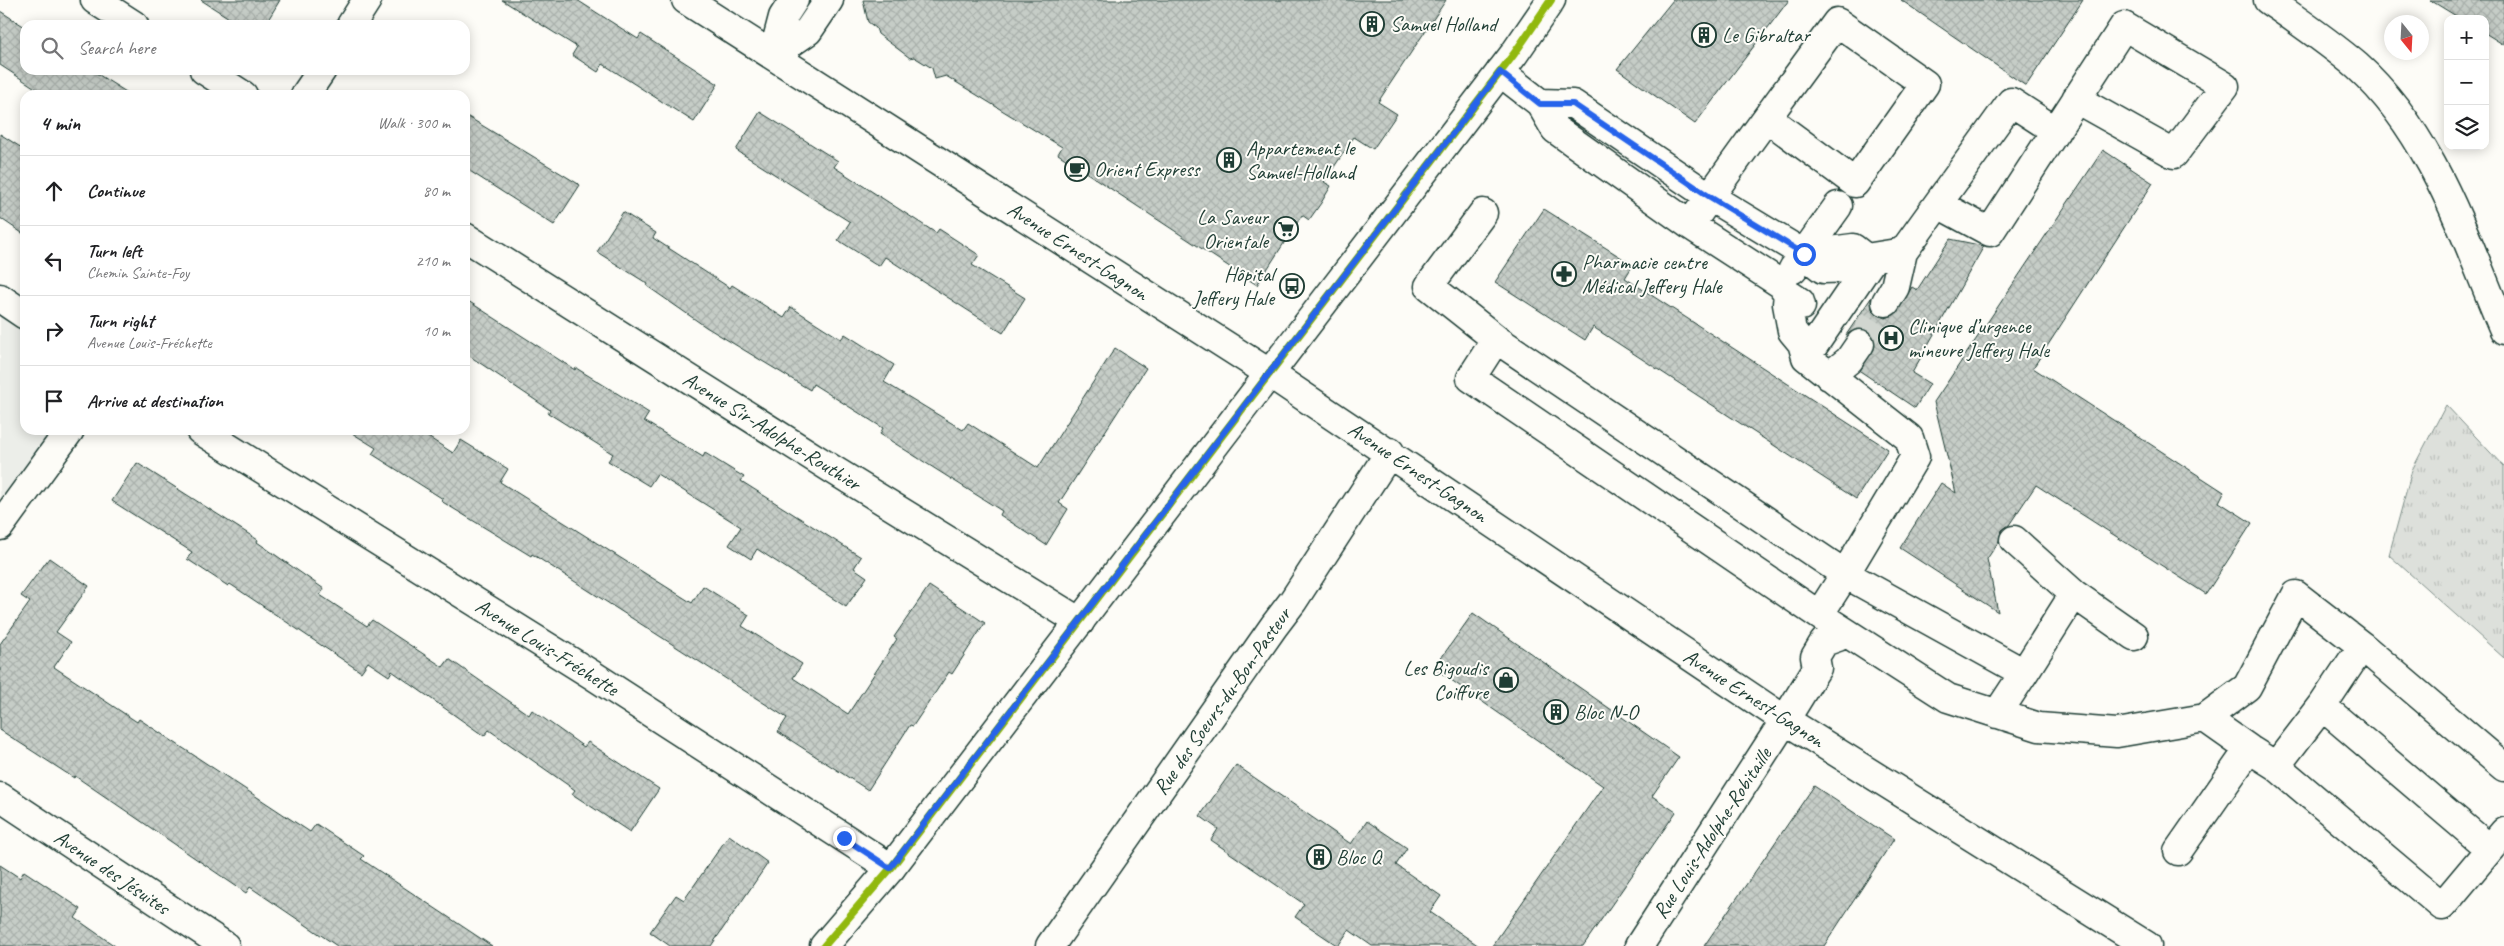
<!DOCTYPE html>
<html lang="en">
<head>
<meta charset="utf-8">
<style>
  :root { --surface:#fff; --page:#f6f6f6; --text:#202124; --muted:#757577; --line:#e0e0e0 }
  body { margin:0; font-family:Caveat,sans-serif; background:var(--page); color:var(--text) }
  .controls { position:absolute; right:15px; top:15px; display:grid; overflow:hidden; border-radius:10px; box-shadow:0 2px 12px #0003 }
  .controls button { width:45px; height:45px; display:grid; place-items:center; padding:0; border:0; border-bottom:1px solid var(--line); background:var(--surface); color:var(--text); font:25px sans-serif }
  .compass { position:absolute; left:2384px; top:15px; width:45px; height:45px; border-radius:50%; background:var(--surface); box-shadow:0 2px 12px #0003; rotate:162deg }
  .stop { position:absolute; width:15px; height:15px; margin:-11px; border:4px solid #2563eb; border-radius:50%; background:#fff }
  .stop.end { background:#2563eb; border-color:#fff; box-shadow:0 1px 5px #0008 }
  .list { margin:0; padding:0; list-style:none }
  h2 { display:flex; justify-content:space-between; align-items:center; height:65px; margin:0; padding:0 20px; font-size:21px }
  h2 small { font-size:16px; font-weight:400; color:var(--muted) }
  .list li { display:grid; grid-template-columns:32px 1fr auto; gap:15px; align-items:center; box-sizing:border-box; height:70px; padding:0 20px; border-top:1px solid var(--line) }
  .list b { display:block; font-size:19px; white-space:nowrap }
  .list p { margin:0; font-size:16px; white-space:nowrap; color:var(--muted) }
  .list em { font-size:16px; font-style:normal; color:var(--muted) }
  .icon { flex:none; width:28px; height:28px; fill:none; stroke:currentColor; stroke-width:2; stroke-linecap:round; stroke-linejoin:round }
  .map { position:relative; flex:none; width:2504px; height:946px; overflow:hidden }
  .search { position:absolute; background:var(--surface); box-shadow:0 2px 12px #0003; left:20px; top:20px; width:450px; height:55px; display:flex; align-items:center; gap:12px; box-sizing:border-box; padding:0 18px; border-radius:15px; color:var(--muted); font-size:19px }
  .panel { position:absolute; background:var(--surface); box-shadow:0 2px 12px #0003; left:20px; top:90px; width:450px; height:345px; border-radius:15px }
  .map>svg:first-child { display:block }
</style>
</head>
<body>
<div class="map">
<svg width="2504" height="946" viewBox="0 0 2504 946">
  <defs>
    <pattern id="park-tufts" width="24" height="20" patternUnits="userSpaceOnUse" patternTransform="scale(1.25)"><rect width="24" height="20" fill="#dde0db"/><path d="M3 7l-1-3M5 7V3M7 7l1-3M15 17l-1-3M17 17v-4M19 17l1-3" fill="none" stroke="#bdc1bd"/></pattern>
    <pattern id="building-cross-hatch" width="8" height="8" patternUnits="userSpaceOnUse" patternTransform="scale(1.25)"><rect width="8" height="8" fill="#c6cdc7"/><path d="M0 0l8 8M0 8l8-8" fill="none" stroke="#aab1ac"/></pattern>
  </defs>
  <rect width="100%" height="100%" fill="#fdfcf7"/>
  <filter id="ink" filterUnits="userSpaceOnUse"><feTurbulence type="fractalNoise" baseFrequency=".02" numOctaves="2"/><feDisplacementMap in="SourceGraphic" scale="10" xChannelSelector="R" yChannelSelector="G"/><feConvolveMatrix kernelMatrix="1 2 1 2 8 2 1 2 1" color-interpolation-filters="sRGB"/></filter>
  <g filter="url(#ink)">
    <path fill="#eceee9" d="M 0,298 L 25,315 L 25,430 L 70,430 L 0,527 Z"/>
    <path fill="url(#park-tufts)" stroke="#7e8e88" d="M 2446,405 L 2504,467 L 2504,658 L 2389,555 L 2412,470 Z"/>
    <path fill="url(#building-cross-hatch)" stroke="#1f3d34" d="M 201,0 L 280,0 L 265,25 L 240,25 Z
      M 502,0 L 577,0 L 638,39 L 641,34 L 718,84 L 694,122 L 603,64 L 598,72 L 572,55 L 577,47 Z
      M 863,0 L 1446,0 L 1378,102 L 1397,114 L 1373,149 L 1354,137 L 1324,182 L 1331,186 L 1321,203 L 1309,220 L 1302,215 L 1257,285 L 1058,154 L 1062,147 L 946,76 L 935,79 L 932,68 L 914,57 L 910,58 L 878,34 L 876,28 L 868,22 Z
      M 1673,0 L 1789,0 L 1695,124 L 1617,69 Z
      M 1901,0 L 2083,0 L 2026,86 Z
      M 2430,0 L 2504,0 L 2504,45 L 2485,33 L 2485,19 L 2461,19 Z
      M 0,11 L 25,27 L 25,70 L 91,70 L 131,95 L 46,95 L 0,65 Z
      M 760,112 L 838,161 L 834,167 L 936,233 L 939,229 L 979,255 L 972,265 L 1025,298 L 1003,333 L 885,257 L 879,266 L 838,240 L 850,222 L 736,150 Z
      M 465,115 L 580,185 L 554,225 L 465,168 Z
      M 0,134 L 25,150 L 25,235 L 0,218 Z
      M 2103,150 L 2153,183 L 2033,368 L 2224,492 L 2219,502 L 2252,523 L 2206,594 L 2036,485 L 2009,525 L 2002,530 L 1999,541 L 1987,559 L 1998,612 L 1900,548 L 1941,483 L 1956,493 L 1934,402 Z
      M 1544,209 L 1633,265 L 1625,278 L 1888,449 L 1856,499 L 1593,327 L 1585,340 L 1495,282 Z
      M 623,212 L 656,233 L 653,238 L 730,288 L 732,285 L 784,318 L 791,307 L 841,339 L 845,334 L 894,365 L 884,382 L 963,430 L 968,423 L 1038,468 L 1115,348 L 1146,368 L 1059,503 L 1068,509 L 1046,545 L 1000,515 L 1002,511 L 880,434 L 883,428 L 813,384 L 810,390 L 706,327 L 647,286 L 648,284 L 597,252 Z
      M 1950,239 L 1984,246 L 1912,373 L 1930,384 L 1915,408 L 1860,371 L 1875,346 L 1874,338 L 1869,331 L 1861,328 L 1854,330 L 1846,335 L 1871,298 L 1872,309 L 1878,315 L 1885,318 L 1894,315 L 1912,287 L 1917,290 Z
      M 465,299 L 575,370 L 576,368 L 649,413 L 644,421 L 703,457 L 705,453 L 744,477 L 741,481 L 861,557 L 854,568 L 867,577 L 846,607 L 757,549 L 751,559 L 729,545 L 741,527 L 657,474 L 649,486 L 608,461 L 613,454 L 548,413 L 550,410 L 465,353 Z
      M 347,430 L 417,430 L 453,453 L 461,440 L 508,469 L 500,482 L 692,603 L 703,586 L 749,615 L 742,626 L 802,664 L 793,678 L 848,714 L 897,639 L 894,637 L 929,586 L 985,623 L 952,674 L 949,672 L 913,726 L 910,725 L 868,790 L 778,732 L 787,718 L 532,554 L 531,556 L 441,501 L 443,499 L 372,454 L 376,448 Z
      M 137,463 L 258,540 L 257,542 L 324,589 L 320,595 L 367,626 L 372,620 L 443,667 L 449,659 L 529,715 L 532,710 L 584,747 L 588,742 L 659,789 L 630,832 L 572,794 L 575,790 L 489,730 L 484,736 L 392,671 L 389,676 L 368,662 L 361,672 L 230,584 L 228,586 L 187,559 L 192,552 L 112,501 Z
      M 49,558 L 89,586 L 56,632 L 71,642 L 54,667 L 137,722 L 139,719 L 310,832 L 316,824 L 364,856 L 361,859 L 492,946 L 337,946 L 250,887 L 246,893 L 75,776 L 74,778 L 0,730 L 0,644 L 30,602 L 21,596 Z
      M 1473,613 L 1679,757 L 1652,796 L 1676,812 L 1583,946 L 1492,946 L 1603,786 L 1434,668 Z
      M 1236,765 L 1351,844 L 1367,821 L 1407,848 L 1396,865 L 1441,896 L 1430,912 L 1479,946 L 1372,946 L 1349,930 L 1338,946 L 1295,917 L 1304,904 L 1211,840 L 1218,829 L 1200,816 Z
      M 1814,786 L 1894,839 L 1824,946 L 1704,946 Z
      M 729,835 L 768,863 L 711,946 L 670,946 L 650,932 L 676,895 L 684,900 Z
      M 0,865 L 20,878 L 24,871 L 81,909 L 75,918 L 115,946 L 0,946 Z"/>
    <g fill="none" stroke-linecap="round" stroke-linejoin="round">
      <path stroke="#d1d6d0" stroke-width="28" stroke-dasharray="28 14" stroke-linecap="butt" d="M 1860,344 L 1886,302"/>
      <defs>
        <path id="minor" d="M 95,0 L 134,25
          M 686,0 L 1269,373 L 1785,720 L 2147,946
          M 351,25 L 367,0
          M 773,55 L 808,31 L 829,0
          M 773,55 L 783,17 L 794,0
          M 204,70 L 243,95
          M 1500,72 L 1540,103 L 1555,129 L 1690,225 L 1781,284 L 1788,294 L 1800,302 L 1801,306
          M 305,95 L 322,70
          M 1540,103 L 1573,104 L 1710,197 L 1804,254 L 1823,269 L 1855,268 L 1866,258 L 1903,252 L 2011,102 L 2056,131
          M 1938,204 L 1990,232 L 2124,26 L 2225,86 L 2174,154 L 2076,99
          M 1483,213 L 1429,286 L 1496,339
          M 1690,225 C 1738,156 1788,89 1837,22 L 1925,84 L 1855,183 L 1767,118
          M 465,237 L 832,469 L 1080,622
          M 1813,260 L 1830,251 L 1853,248 L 1866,258
          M 1793,269 L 1838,206
          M 1788,294 L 1787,304 L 1792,331 L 1802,343 L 1806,357 L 1909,438 L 1915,457 L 1845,574 L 1496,339 L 1471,378 L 1819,615 L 1948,698 L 2039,727 L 2117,733 L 2205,718 L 2247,687 L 2296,595 L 2362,646 L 2504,767
          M 0,298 L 25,315
          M 1886,302 L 1895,287 L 1903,252
          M 1806,357 L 1874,257
          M 1829,376 L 1849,360 L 1860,344
          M 200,430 L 594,676 L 891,868
          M 0,526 L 70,430
          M 2014,540 L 2074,594 L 2024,673
          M 2074,594 L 2134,636
          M 1819,615 L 1845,574 L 2024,673 L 1997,714
          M 2322,706 L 2490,849
          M 2205,718 L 2249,749
          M 2276,766 L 2322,706 L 2362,646
          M 0,797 L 225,946
          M 2178,851 L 2249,749 L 2276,766 L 2442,906 L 2504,832
          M 1050,946 L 1274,626 L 1293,601 L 1390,452
          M 1639,946 L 1785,720 L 1817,668 L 1815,657 L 1824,642 L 1838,637"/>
        <path id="major" d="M 2268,0 C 2298,21 2329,42 2357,66 C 2433,134 2465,239 2504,330
          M 824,946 L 891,868 L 1514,54 L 1551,0"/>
      </defs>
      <use href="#minor" stroke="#1f3d34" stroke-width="31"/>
      <use href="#major" stroke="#1f3d34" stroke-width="31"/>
      <use href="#minor" stroke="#fdfcf7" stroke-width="28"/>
      <use href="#major" stroke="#fdfcf7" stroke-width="28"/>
      <defs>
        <path id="bus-1" d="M 824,946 L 891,868 L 1514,54 L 1551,0"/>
      </defs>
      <use href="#bus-1" stroke="#fdfcf7" stroke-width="11"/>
      <use href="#bus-1" stroke="#91b80f" stroke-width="8"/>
    </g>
  </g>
  <g fill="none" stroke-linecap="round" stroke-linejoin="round" filter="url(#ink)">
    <path stroke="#2563eb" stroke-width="6" d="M 844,838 L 890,868 L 1500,72 L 1540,104 L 1573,104 L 1710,197 L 1804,254"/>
  </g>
  <defs>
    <symbol id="building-ring" viewBox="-11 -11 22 22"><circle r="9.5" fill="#fdfcf7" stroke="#1f3d34" stroke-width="1.5"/><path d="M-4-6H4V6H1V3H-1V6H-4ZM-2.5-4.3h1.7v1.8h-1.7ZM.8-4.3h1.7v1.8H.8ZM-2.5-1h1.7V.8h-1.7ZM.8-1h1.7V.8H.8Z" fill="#1f3d34"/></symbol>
    <symbol id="cafe-ring" viewBox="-11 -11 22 22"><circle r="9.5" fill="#fdfcf7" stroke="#1f3d34" stroke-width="1.5"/><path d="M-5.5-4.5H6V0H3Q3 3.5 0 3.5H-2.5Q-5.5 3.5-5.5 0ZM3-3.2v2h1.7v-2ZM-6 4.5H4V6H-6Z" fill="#1f3d34"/></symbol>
    <symbol id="supermarket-ring" viewBox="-11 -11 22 22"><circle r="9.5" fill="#fdfcf7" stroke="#1f3d34" stroke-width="1.5"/><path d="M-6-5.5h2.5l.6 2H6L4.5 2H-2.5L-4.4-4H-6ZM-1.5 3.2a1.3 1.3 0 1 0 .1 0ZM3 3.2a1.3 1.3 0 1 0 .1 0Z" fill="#1f3d34"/></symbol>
    <symbol id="pharmacy-ring" viewBox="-11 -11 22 22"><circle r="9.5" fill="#fdfcf7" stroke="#1f3d34" stroke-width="1.5"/><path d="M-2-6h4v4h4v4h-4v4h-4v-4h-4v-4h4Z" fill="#1f3d34"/></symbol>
    <symbol id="bus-ring" viewBox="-11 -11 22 22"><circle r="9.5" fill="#fdfcf7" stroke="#1f3d34" stroke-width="1.5"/><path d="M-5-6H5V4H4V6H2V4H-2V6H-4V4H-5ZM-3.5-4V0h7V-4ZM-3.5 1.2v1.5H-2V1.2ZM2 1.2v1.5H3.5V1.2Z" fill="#1f3d34"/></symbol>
    <symbol id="hospital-ring" viewBox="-11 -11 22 22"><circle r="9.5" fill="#fdfcf7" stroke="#1f3d34" stroke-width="1.5"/><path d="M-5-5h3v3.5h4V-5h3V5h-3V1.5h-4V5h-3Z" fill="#1f3d34"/></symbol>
    <symbol id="shop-ring" viewBox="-11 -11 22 22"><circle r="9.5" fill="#fdfcf7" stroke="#1f3d34" stroke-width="1.5"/><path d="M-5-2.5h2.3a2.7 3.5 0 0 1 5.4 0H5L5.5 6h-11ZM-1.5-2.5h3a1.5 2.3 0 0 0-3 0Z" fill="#1f3d34"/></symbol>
  </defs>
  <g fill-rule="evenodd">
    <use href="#building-ring" x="1358" y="10" width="28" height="28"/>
    <use href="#building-ring" x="1690" y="21" width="28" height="28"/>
    <use href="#building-ring" x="1215" y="146" width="28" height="28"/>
    <use href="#cafe-ring" x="1063" y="155" width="28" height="28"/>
    <use href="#supermarket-ring" x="1272" y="215" width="28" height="28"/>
    <use href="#pharmacy-ring" x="1550" y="260" width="28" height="28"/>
    <use href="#bus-ring" x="1278" y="272" width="28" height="28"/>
    <use href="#hospital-ring" x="1877" y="324" width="28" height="28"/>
    <use href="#shop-ring" x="1492" y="666" width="28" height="28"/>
    <use href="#building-ring" x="1542" y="698" width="28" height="28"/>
    <use href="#building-ring" x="1305" y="843" width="28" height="28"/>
  </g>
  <g text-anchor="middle" stroke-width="4" stroke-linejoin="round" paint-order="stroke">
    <g font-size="21" fill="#1f3d34" stroke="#fdfcf7" text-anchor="start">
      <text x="1390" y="31">Samuel Holland</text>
      <text x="1722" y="42">Le Gibraltar</text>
      <text x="1246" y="155">Appartement le<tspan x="1246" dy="24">Samuel-Holland</tspan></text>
      <text x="1094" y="176">Orient Express</text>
      <text x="1268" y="224" text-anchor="end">La Saveur<tspan x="1268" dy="24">Orientale</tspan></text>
      <text x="1582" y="269">Pharmacie centre<tspan x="1582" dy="24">Médical Jeffery Hale</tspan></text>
      <text x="1274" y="281" text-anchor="end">Hôpital<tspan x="1274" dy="24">Jeffery Hale</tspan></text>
      <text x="1908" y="333">Clinique d’urgence<tspan x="1908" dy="24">mineure Jeffery Hale</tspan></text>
      <text x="1488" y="675" text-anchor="end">Les Bigoudis<tspan x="1488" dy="24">Coiffure</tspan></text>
      <text x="1574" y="719">Bloc N-O</text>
      <text x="1336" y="864">Bloc Q</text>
    </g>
    <g font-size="21" fill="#1f3d34" stroke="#fdfcf7">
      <text transform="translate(1078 251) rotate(33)" y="7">Avenue Ernest-Gagnon</text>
      <text transform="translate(772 431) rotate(32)" y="7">Avenue Sir-Adolphe-Routhier</text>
      <text transform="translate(1418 472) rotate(34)" y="7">Avenue Ernest-Gagnon</text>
      <text transform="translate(547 647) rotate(32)" y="7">Avenue Louis-Fréchette</text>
      <text transform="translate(1754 698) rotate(33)" y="7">Avenue Ernest-Gagnon</text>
      <text transform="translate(1222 701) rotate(-55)" y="7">Rue des Soeurs-du-Bon-Pasteur</text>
      <text transform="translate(1712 833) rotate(-57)" y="7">Rue Louis-Adolphe-Robitaille</text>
      <text transform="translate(112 872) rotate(34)" y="7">Avenue des Jésuites</text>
    </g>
  </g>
</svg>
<div class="controls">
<button>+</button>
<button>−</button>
<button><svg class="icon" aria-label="layers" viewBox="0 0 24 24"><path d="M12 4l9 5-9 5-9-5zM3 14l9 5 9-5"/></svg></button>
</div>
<svg class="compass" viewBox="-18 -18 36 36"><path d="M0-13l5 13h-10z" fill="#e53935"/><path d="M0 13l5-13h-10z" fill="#757577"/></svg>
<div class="stop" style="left:1804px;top:254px"></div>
<div class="stop end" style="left:844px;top:838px"></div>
<div class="search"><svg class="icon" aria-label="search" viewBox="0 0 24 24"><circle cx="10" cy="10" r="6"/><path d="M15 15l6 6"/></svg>Search here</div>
<section class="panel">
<h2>4 min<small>Walk · 300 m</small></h2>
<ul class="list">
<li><svg class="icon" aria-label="ahead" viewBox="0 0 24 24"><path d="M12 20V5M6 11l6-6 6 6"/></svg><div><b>Continue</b></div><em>80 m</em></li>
<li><svg class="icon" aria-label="left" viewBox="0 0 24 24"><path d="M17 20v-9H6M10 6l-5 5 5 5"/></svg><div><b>Turn left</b><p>Chemin Sainte-Foy</p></div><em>210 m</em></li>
<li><svg class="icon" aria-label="right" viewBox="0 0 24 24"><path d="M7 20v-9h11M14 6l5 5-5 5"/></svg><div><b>Turn right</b><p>Avenue Louis-Fréchette</p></div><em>10 m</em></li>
<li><svg class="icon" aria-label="arrive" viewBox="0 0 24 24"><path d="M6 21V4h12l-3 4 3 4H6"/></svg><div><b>Arrive at destination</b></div></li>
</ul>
</section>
</div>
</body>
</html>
